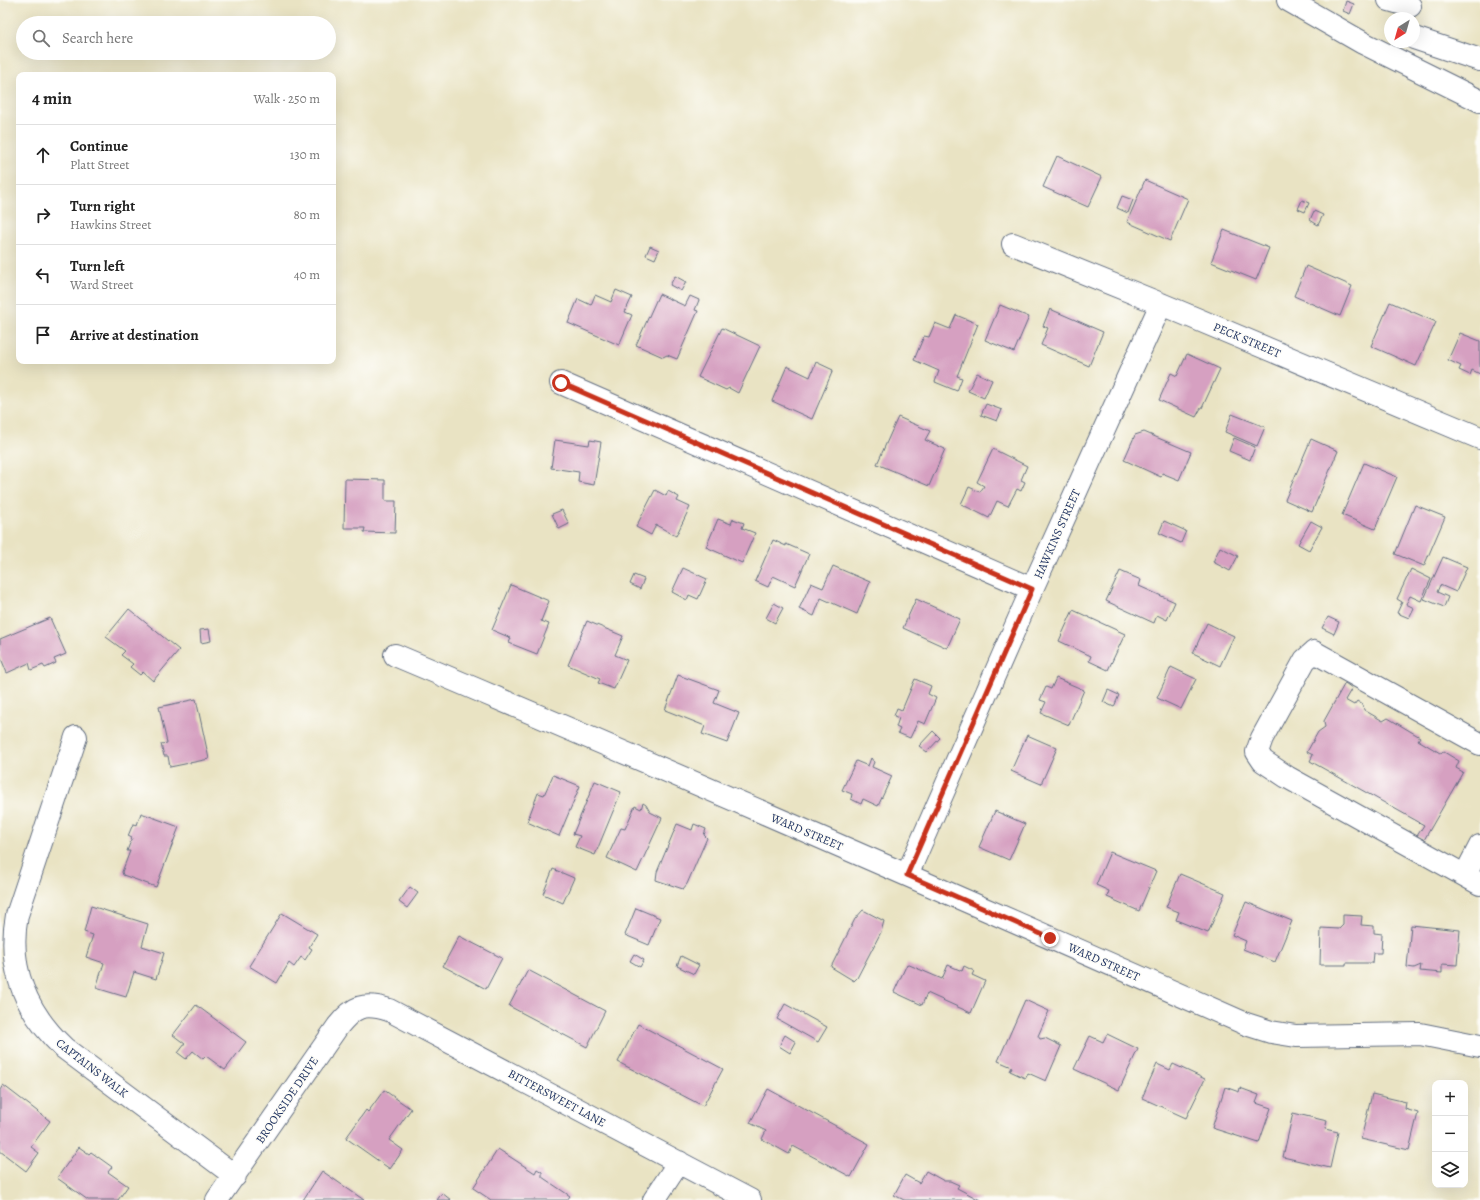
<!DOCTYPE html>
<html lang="en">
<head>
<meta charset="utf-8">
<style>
  :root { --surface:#fff; --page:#f6f6f6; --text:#222; --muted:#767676; --line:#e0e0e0 }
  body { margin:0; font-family:Alegreya,serif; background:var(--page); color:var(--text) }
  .controls { position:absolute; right:12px; bottom:12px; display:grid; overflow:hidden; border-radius:8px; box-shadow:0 4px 16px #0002 }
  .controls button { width:36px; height:36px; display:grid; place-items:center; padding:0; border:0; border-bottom:1px solid var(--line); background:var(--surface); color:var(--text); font:20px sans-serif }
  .compass { position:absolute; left:1384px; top:12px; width:36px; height:36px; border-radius:50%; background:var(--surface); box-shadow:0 4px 16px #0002; rotate:217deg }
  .stop { position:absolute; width:12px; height:12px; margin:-9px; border:3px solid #c8321e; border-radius:50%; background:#fff }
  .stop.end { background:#c8321e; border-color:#fff; box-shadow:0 1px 4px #0008 }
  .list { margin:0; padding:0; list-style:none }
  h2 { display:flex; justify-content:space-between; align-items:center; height:52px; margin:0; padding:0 16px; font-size:17px }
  h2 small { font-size:13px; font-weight:400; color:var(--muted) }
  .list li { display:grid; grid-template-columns:26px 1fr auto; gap:12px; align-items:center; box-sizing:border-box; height:60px; padding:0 16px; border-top:1px solid var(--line) }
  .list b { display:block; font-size:15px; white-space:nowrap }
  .list p { margin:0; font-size:13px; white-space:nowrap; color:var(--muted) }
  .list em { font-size:13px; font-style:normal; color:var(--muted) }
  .icon { flex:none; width:22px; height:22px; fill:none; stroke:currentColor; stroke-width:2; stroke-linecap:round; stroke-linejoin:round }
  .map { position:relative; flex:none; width:1480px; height:1200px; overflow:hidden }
  .search { position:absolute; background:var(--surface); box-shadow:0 4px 16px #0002; left:16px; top:16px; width:320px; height:44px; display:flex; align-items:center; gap:10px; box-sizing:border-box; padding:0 14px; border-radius:22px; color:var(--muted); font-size:15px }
  .panel { position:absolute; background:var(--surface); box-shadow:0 4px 16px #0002; left:16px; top:72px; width:320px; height:292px; border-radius:8px }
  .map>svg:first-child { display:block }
</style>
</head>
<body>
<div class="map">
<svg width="1480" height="1200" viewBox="0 0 1480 1200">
  <rect width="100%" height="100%" fill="#fdfcf7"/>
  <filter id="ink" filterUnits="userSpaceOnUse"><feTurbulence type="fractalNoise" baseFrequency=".025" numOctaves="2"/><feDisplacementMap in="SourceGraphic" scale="8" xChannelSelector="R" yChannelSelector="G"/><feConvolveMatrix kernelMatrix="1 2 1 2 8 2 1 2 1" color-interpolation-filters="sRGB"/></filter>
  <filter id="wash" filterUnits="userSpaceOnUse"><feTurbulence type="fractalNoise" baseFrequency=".012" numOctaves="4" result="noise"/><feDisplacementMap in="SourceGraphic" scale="16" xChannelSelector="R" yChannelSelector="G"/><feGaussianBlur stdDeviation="0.9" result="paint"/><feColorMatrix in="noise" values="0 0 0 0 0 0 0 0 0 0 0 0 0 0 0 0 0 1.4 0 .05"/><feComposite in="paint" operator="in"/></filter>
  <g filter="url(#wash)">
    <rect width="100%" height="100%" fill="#e9e3c3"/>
    <g id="blocks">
      <path fill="#d6a0c1" d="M 1346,1 L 1354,4 L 1350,14 L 1343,11 Z
        M 1057,156 L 1102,177 L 1088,207 L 1043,187 Z
        M 1145,180 L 1188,199 L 1170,241 L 1127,222 Z
        M 1122,196 L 1133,200 L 1128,213 L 1117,208 Z
        M 1302,200 L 1309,203 L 1305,212 L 1298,209 Z
        M 1314,211 L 1323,215 L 1318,225 L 1310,220 Z
        M 1224,230 L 1269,248 L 1256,280 L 1211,262 Z
        M 650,246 L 659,250 L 655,259 L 646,255 Z
        M 1306,266 L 1352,286 L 1340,316 L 1294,296 Z
        M 675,276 L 686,282 L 681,291 L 670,285 Z
        M 616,290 L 632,297 L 625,312 L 632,315 L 619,345 L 568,323 L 578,299 L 591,305 L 595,295 L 611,302 Z
        M 659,294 L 685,306 L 690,296 L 699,300 L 695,310 L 698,311 L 677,359 L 667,355 L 663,357 L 636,345 Z
        M 1390,302 L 1436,322 L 1416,366 L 1371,346 Z
        M 1000,305 L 1029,317 L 1014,352 L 985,340 Z
        M 1050,309 L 1103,332 L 1089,366 L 1041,345 L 1048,328 L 1043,326 Z
        M 956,315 L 978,324 L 957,376 L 962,378 L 957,391 L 935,382 L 939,371 L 914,360 L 924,336 L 929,337 L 935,323 L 950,329 Z
        M 722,328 L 760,346 L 738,393 L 729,388 L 726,390 L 698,377 Z
        M 1460,333 L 1480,341 L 1480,374 L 1472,370 L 1470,375 L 1459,370 L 1461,366 L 1448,360 Z
        M 1187,354 L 1220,369 L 1202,408 L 1201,408 L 1196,417 L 1159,400 L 1171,373 L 1177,376 Z
        M 816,362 L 833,370 L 812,419 L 772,401 L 787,366 L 810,377 Z
        M 977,373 L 992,380 L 984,398 L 968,391 Z
        M 986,404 L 1002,410 L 997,421 L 981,415 Z
        M 1232,414 L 1265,427 L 1257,446 L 1225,432 Z
        M 898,417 L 930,431 L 925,440 L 945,449 L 929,486 L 877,464 Z
        M 1144,432 L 1191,452 L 1179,480 L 1162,473 L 1161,477 L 1124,460 L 1135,435 Z
        M 1234,438 L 1255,447 L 1250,460 L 1229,451 Z
        M 1311,439 L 1338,451 L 1312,512 L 1285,500 Z
        M 555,440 L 589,445 L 590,440 L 601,442 L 594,485 L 578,482 L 579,472 L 551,468 Z
        M 993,449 L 1027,466 L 1021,480 L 1025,482 L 1021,491 L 1017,489 L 1008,506 L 997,501 L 989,518 L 961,504 L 969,487 L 980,492 L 984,486 L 977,482 Z
        M 1364,463 L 1397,477 L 1375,529 L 1342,515 Z
        M 345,479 L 385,480 L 385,501 L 396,501 L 395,533 L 364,532 L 365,528 L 344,528 Z
        M 655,490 L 666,496 L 668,491 L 679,497 L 677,501 L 690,507 L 676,536 L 656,525 L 651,535 L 636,527 Z
        M 1415,505 L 1445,517 L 1424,566 L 1395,554 Z
        M 562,510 L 569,524 L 559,529 L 552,514 Z
        M 718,519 L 731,524 L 733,519 L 744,523 L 742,528 L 755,533 L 742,563 L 706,547 Z
        M 1164,521 L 1186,531 L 1181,543 L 1159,533 Z
        M 1311,521 L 1322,527 L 1309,550 L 1298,544 Z
        M 773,540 L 786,546 L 786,544 L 809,554 L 795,586 L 773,576 L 768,587 L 755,581 Z
        M 1220,547 L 1238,556 L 1230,571 L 1213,562 Z
        M 1443,557 L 1467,567 L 1456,592 L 1440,585 L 1437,592 L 1448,597 L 1444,607 L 1424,599 Z
        M 833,566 L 870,582 L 857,614 L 821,598 L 814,616 L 799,609 L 811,583 L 823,588 Z
        M 683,568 L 707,579 L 698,599 L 689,595 L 687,600 L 672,592 Z
        M 1411,569 L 1431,579 L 1421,601 L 1410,596 L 1406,604 L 1414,608 L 1409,618 L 1397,613 L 1402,602 L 1397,599 Z
        M 1120,571 L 1141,580 L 1139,586 L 1175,602 L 1167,620 L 1157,615 L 1154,623 L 1106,601 Z
        M 634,575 L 644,579 L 640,589 L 630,584 Z
        M 511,585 L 549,601 L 541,621 L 549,624 L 537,654 L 509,643 L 511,638 L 492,630 Z
        M 916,599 L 960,619 L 947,648 L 903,628 Z
        M 774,603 L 783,608 L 775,623 L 766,618 Z
        M 129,609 L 179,650 L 153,681 L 143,672 L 140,675 L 130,667 L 133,664 L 121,655 L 125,651 L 106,637 Z
        M 1073,610 L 1125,634 L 1108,670 L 1089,661 L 1091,656 L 1059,641 Z
        M 1328,617 L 1339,622 L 1334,634 L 1322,628 Z
        M 50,618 L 66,654 L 54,659 L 56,663 L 45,668 L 43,665 L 31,670 L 29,663 L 7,673 L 0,656 L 0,639 Z
        M 587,621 L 623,636 L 615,655 L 627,660 L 614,689 L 598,683 L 600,679 L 568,665 Z
        M 1207,623 L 1234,636 L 1220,666 L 1193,653 Z
        M 209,629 L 211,641 L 201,643 L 200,630 Z
        M 1171,667 L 1196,679 L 1181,709 L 1157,698 Z
        M 678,675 L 719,690 L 714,703 L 739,713 L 727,743 L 702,734 L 705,726 L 665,710 Z
        M 1056,678 L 1084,690 L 1069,725 L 1041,713 L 1046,702 L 1040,700 L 1046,687 L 1051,689 Z
        M 915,679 L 931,686 L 928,694 L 936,698 L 925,724 L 918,721 L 910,738 L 898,733 L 900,729 L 896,727 L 899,718 L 894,716 L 897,708 L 902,710 Z
        M 1345,683 L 1352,688 L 1345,700 L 1354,705 L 1357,701 L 1363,705 L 1364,710 L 1383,721 L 1388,718 L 1420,737 L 1418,740 L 1440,753 L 1444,752 L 1459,761 L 1456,768 L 1463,772 L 1424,840 L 1417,836 L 1424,825 L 1310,761 L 1313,755 L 1307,752 L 1318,732 L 1325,727 L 1324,721 Z
        M 1108,690 L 1119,695 L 1114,707 L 1103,702 Z
        M 196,699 L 209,759 L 170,767 L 168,756 L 164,756 L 161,744 L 167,743 L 159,707 Z
        M 933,731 L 940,738 L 927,752 L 919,746 Z
        M 1027,735 L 1057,748 L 1041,784 L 1011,771 Z
        M 871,758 L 874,762 L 872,767 L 892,776 L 878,806 L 863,799 L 861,804 L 851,799 L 852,794 L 842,790 L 856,761 L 868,766 Z
        M 553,775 L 580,786 L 559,836 L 527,822 L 538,793 L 544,795 Z
        M 595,781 L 621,792 L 595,855 L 575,847 L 580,836 L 573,834 Z
        M 643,803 L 646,805 L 650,812 L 662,818 L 637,872 L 607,858 L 621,828 L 625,829 L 635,806 L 641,809 Z
        M 995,811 L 1025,824 L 1009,860 L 979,847 Z
        M 141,813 L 179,827 L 156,887 L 123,875 L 122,872 L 130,851 L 127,851 L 132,838 L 128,836 L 133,824 L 137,825 Z
        M 677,824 L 692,830 L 694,824 L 706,829 L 704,835 L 707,838 L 687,884 L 683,889 L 656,880 L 657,872 Z
        M 1110,852 L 1156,871 L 1139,911 L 1107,897 L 1109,891 L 1096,885 Z
        M 553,869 L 574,878 L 563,903 L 543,894 Z
        M 1180,874 L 1225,893 L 1208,933 L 1176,920 L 1179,912 L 1166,907 Z
        M 410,887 L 418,893 L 407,908 L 399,902 Z
        M 1246,902 L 1292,921 L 1275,962 L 1243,949 L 1246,941 L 1232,935 Z
        M 91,906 L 148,924 L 142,946 L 164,953 L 156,979 L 134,972 L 126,997 L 96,988 L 104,963 L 86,957 L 93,935 L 84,932 Z
        M 636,908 L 660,918 L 649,945 L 625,935 Z
        M 863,910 L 884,921 L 881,932 L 857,978 L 854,981 L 831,967 L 855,919 Z
        M 282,913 L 317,934 L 309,947 L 312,949 L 305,960 L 301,957 L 294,967 L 289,963 L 277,983 L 249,966 Z
        M 1343,915 L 1362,916 L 1361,925 L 1374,926 L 1374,933 L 1382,934 L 1381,953 L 1373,953 L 1372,963 L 1346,963 L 1346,965 L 1320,965 L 1321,928 L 1339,929 L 1343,925 Z
        M 1411,925 L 1460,930 L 1457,965 L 1442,964 L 1442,973 L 1420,971 L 1421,965 L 1414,968 L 1407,967 Z
        M 459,936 L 502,958 L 486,989 L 443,966 Z
        M 634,954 L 644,960 L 640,967 L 630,961 Z
        M 681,956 L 699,965 L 694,974 L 677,966 Z
        M 907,964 L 942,979 L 948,965 L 962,971 L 964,966 L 974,971 L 972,975 L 985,981 L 971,1013 L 927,993 L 922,1005 L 894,992 Z
        M 528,970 L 605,1011 L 587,1047 L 509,1006 Z
        M 1025,1000 L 1049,1011 L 1038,1036 L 1040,1039 L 1045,1038 L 1061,1046 L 1046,1081 L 1028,1073 L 1025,1078 L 1010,1071 L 1012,1067 L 998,1061 Z
        M 785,1004 L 827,1027 L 818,1042 L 777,1019 Z
        M 196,1005 L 246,1042 L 225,1070 L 206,1056 L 203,1059 L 193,1051 L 186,1059 L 178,1053 L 185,1044 L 173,1035 Z
        M 638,1024 L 723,1069 L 703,1106 L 618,1062 Z
        M 1107,1034 L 1138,1049 L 1119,1090 L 1074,1069 L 1090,1036 L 1103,1042 Z
        M 785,1035 L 796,1042 L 790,1053 L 779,1046 Z
        M 1157,1064 L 1170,1070 L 1173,1064 L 1205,1079 L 1186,1118 L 1142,1098 Z
        M 3,1085 L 50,1121 L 31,1147 L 39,1153 L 26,1171 L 0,1151 L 0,1090 Z
        M 1225,1087 L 1239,1092 L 1240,1088 L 1259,1095 L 1256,1103 L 1271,1108 L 1259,1143 L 1212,1128 Z
        M 768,1089 L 869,1144 L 851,1177 L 793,1146 L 789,1154 L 762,1139 L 766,1131 L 750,1123 Z
        M 384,1090 L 411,1109 L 389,1140 L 403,1150 L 390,1169 L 346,1138 L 366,1110 L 368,1112 Z
        M 1372,1094 L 1406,1102 L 1405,1109 L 1418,1113 L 1409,1150 L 1361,1139 Z
        M 1293,1113 L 1327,1121 L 1325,1129 L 1338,1132 L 1330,1168 L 1283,1157 Z
        M 79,1147 L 89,1154 L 91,1152 L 112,1167 L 108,1172 L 128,1186 L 118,1200 L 88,1200 L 57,1178 Z
        M 498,1149 L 535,1173 L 537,1169 L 542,1172 L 542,1177 L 570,1196 L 567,1200 L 491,1200 L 473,1188 Z
        M 322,1171 L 364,1200 L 303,1200 Z
        M 926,1171 L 944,1181 L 950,1181 L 959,1185 L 957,1188 L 980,1200 L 904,1200 L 894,1195 L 905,1175 L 919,1183 Z
        M 442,1193 L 451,1200 L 437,1200 Z"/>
    </g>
  </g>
  <g filter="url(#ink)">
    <use href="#blocks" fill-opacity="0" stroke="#636e81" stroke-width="1"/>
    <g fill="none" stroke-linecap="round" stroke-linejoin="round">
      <defs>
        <path id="minor" d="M 1288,0 L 1363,43 L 1480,101
          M 1389,0 L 1410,6
          M 1414,38 L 1480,60
          M 1013,244 L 1161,304 L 1480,438
          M 561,383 L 1032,589
          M 395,655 C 680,775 963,899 1246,1024 L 1271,1032 L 1296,1036 L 1420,1034 L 1480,1046
          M 76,737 L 17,915 C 7,968 26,1012 64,1048 L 235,1176
          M 1480,744 L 1314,652 L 1305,660 L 1262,738 L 1257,752 L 1263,761 L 1287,777 L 1480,884
          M 907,875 L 1032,589 L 1161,304
          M 1465,875 L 1480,846
          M 217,1200 L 338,1026 C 354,1006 364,1002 389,1010 L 750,1200
          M 654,1200 L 679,1162"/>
      </defs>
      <use href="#minor" stroke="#636e81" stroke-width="24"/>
      <use href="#minor" stroke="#fff" stroke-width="22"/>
    </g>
  </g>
  <g fill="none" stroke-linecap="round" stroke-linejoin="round" filter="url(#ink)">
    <path stroke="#c8321e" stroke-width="5" d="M 561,383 L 1032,589 L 907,875 L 1050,938"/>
  </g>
  <g text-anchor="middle" stroke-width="3" stroke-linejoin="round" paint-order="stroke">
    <g font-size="12" fill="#1b2f5e" stroke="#fdfcf7">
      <text transform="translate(1247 340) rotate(23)" y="4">PECK STREET</text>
      <text transform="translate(1057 534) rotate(-66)" y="4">HAWKINS STREET</text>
      <text transform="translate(807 832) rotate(23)" y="4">WARD STREET</text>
      <text transform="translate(1104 962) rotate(24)" y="4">WARD STREET</text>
      <text transform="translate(92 1068) rotate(38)" y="4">CAPTAINS WALK</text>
      <text transform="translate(557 1098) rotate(28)" y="4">BITTERSWEET LANE</text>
      <text transform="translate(287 1100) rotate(-56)" y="4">BROOKSIDE DRIVE</text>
    </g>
  </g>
</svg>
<div class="controls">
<button>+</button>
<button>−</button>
<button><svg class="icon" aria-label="layers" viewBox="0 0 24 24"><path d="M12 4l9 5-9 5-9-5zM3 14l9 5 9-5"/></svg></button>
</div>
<svg class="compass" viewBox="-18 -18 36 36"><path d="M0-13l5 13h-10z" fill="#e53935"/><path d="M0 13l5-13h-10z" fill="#767676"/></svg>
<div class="stop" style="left:561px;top:383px"></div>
<div class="stop end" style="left:1050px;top:938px"></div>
<div class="search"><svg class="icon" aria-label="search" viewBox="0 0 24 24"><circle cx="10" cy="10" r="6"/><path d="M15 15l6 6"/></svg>Search here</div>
<section class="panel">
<h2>4 min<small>Walk · 250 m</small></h2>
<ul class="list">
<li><svg class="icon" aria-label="ahead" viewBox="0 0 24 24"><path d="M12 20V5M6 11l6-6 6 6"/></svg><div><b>Continue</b><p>Platt Street</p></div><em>130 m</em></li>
<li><svg class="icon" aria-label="right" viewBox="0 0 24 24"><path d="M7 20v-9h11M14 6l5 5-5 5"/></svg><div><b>Turn right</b><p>Hawkins Street</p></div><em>80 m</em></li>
<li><svg class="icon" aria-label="left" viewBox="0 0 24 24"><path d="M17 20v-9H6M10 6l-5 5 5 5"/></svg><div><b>Turn left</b><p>Ward Street</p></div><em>40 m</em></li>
<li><svg class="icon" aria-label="arrive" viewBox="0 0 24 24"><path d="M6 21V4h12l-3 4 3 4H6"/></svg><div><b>Arrive at destination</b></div></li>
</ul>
</section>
</div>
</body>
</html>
